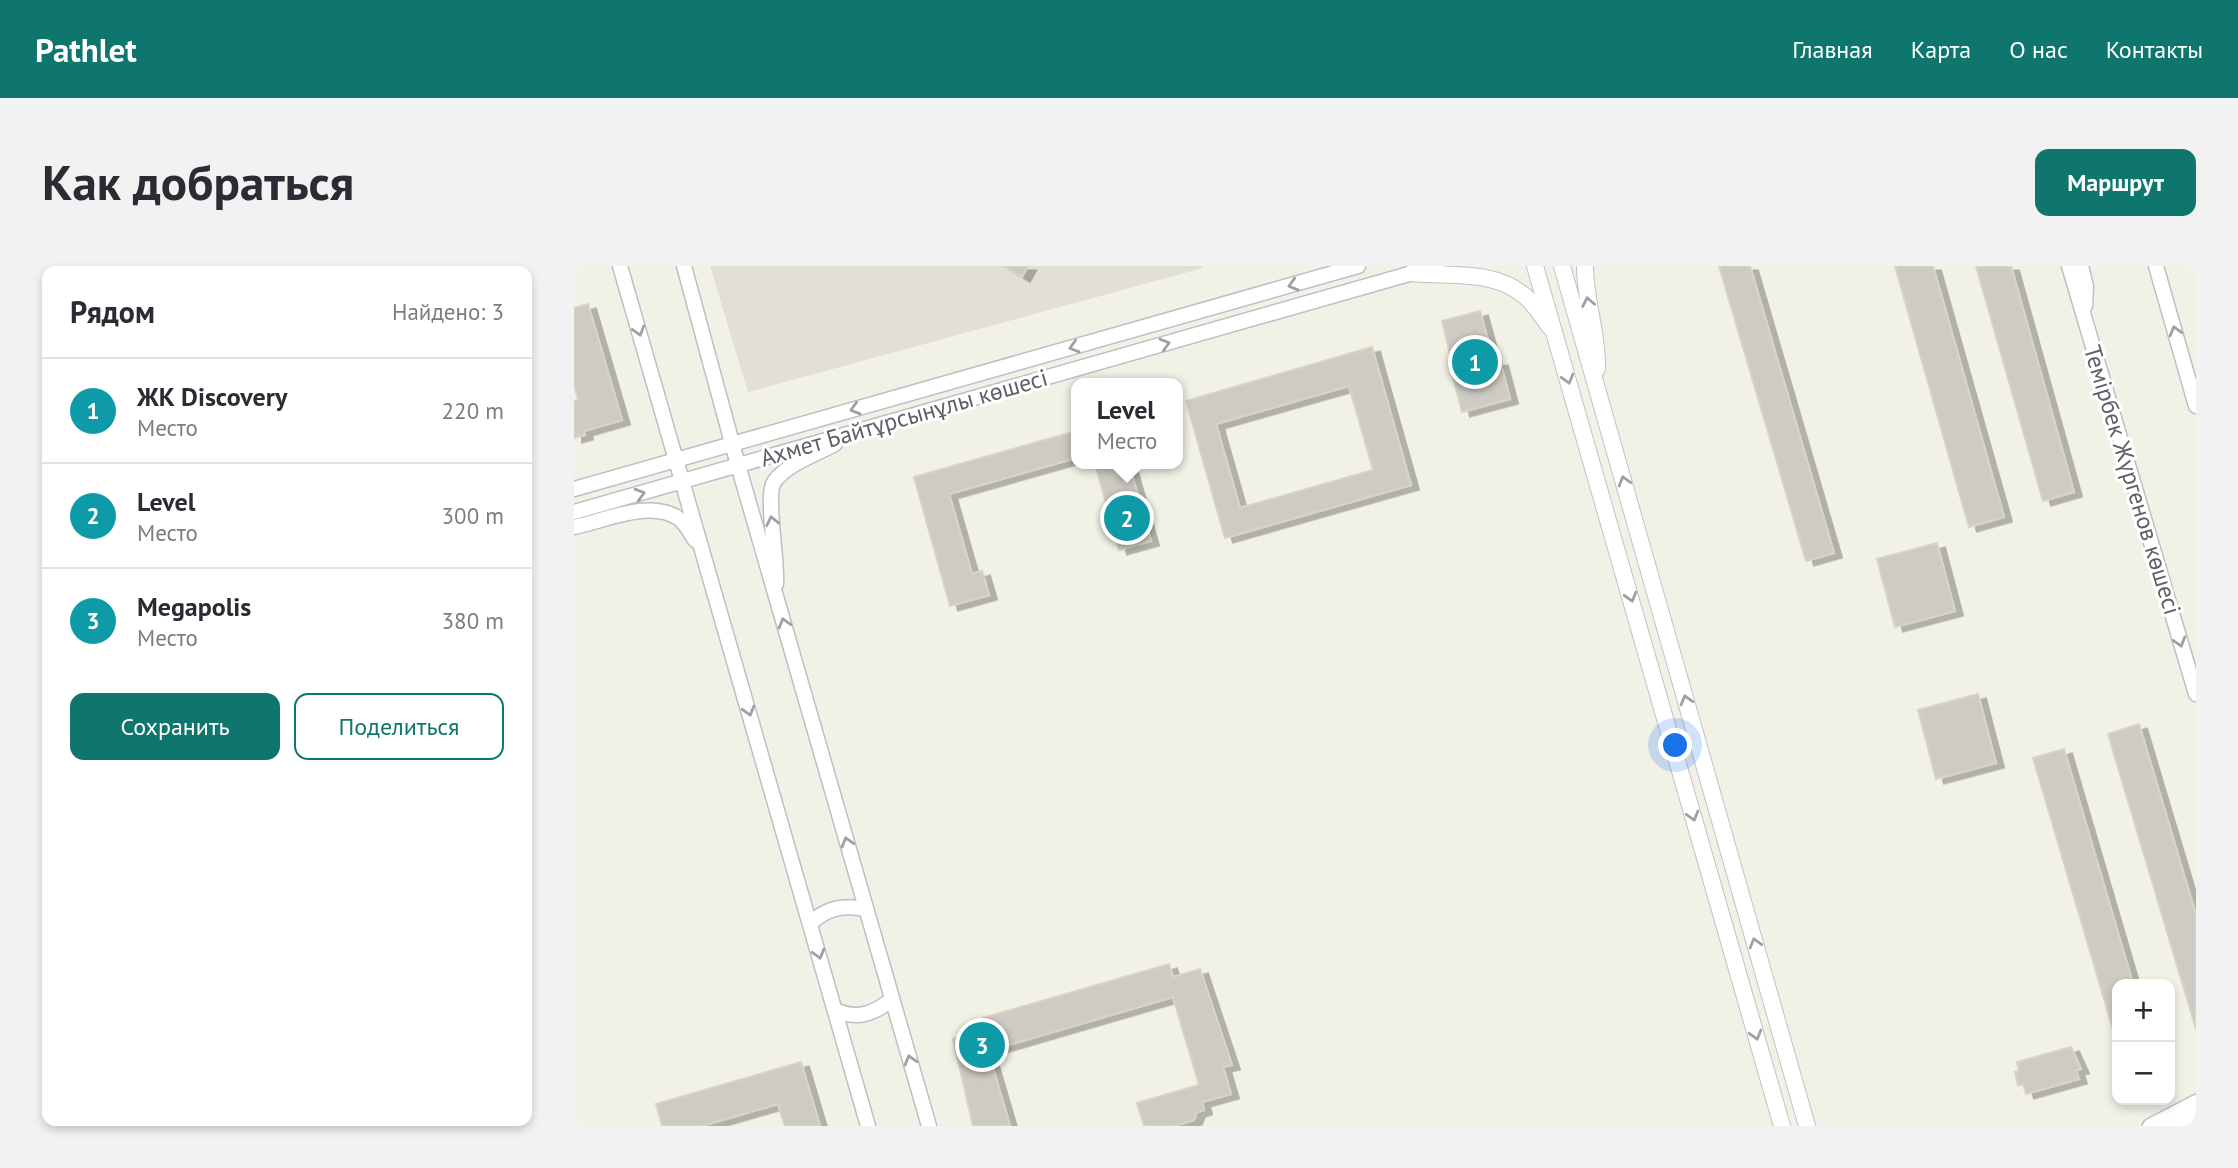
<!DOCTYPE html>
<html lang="ru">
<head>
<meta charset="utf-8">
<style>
  :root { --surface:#fff; --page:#f2f2f3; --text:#2b2b33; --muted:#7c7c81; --line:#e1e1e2; --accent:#0f766e }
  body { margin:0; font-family:"PT Sans",sans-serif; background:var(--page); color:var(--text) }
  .controls { position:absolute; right:21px; bottom:21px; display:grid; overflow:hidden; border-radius:14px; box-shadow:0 4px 10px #0003 }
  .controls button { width:63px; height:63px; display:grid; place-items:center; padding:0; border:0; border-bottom:2px solid var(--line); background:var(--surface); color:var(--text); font:35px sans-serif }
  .you { position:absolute; left:1102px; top:480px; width:24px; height:24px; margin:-18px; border:5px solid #fff; border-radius:50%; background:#1a73e8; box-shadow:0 0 0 10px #1a73e833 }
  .badge { display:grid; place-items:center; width:46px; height:46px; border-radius:50%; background:var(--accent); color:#fff; font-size:23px; font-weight:700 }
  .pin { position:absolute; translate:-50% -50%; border:4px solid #fff; box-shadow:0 2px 7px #0006 }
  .popup { position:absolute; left:497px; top:112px; width:112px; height:91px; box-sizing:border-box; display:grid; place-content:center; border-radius:14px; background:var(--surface); filter:drop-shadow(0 2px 5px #0005); font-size:23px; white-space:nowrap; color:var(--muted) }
  .popup b { font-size:26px; color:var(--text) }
  .popup::after { content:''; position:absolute; left:50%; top:100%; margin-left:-14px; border:14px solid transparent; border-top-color:var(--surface) }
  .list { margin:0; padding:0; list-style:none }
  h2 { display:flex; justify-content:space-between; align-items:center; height:91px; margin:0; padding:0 28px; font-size:30px }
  h2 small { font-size:23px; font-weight:400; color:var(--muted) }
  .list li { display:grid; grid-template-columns:46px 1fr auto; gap:21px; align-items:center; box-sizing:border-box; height:105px; padding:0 28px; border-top:2px solid var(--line) }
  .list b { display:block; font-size:26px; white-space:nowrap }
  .list p { margin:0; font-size:23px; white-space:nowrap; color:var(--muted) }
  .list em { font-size:23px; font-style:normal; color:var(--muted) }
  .actions { display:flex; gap:14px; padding:21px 28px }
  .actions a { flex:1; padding:16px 0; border:2px solid var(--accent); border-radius:14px; text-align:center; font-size:24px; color:var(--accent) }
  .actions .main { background:var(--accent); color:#fff }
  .map { position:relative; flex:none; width:1622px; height:860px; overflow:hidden; border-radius:14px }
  header { display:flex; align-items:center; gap:42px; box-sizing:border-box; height:98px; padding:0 35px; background:var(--accent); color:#fff }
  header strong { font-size:33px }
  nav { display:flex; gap:38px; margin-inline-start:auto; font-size:24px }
  .intro { display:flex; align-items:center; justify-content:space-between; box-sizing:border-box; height:168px; padding:0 42px }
  h1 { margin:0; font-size:49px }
  .button { padding:18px 32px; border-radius:14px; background:var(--accent); color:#fff; font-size:24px; font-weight:700 }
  main { display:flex; gap:42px; padding:0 42px }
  aside { flex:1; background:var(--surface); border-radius:14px; box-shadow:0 4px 10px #0003 }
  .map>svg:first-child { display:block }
</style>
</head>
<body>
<header>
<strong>Pathlet</strong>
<nav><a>Главная</a><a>Карта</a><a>О нас</a><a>Контакты</a></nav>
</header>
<div class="intro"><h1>Как добраться</h1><a class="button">Маршрут</a></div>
<main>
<aside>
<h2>Рядом<small>Найдено: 3</small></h2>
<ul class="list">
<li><span class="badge" style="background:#0f9aa8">1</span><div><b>ЖК Discovery</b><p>Место</p></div><em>220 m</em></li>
<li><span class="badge" style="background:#0f9aa8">2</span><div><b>Level</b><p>Место</p></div><em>300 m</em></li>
<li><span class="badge" style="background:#0f9aa8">3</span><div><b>Megapolis</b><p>Место</p></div><em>380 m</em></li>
</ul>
<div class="actions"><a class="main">Сохранить</a><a>Поделиться</a></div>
</aside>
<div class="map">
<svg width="1622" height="860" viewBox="0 0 1622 860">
  <defs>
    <filter id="shadow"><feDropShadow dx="8" dy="4.5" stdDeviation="0" flood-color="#0004"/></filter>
  </defs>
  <rect width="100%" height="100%" fill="#f1f1e6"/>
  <path fill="#e2e0d5" d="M 136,0 L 629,0 L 629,2 L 174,126 Z"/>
  <path fill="#cdcbc3" stroke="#d7d4c4" stroke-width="2" fill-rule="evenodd" filter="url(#shadow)" d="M 429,0 L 454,0 L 448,11 Z
    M 1145,0 L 1176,0 L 1260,287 L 1232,295 Z
    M 1321,0 L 1359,0 L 1430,251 L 1395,261 Z
    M 1402,0 L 1437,0 L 1500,226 L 1469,235 Z
    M 14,38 L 48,154 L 10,165 L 11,169 L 0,172 L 0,135 L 4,134 L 0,118 L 0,42 Z
    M 906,45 L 920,96 L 926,95 L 936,133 L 888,146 L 878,107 L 885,105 L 881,91 L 877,92 L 868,55 Z
    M 798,81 L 837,219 L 651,272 L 612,135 ZM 775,120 L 799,204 L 666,242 L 642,158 Z
    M 502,165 L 502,192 L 375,228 L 398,308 L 408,305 L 415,329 L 376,340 L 340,211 Z
    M 521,198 L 555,198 L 577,275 L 545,284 Z
    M 1363,277 L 1381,345 L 1321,361 L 1303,293 Z
    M 1404,428 L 1422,497 L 1362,513 L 1344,444 Z
    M 1565,458 L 1622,649 L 1622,763 L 1534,468 Z
    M 1490,483 L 1559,718 L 1543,718 L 1543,777 L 1459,492 Z
    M 595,698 L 599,711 L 626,703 L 658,799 L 649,801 L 657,828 L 628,836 L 630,844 L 623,846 L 620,854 L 601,860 L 570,860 L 563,837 L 625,819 L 599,731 L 414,785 L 436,860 L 399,860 L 379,773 L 407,765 L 405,758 L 411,756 L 409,752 Z
    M 1497,781 L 1507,803 L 1502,804 L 1505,813 L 1452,828 L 1449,818 L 1444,820 L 1441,806 L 1445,805 L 1443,796 Z
    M 227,796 L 246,860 L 211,860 L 204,838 L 128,860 L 88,860 L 82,838 Z"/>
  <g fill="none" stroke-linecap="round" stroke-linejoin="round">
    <defs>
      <path id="tertiary" d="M 46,0 L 294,860
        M 110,0 L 164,199 L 355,860
        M 1495,0 L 1622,428
        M 1507,0 L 1512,20 L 1511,40
        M 1582,0 L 1622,140
        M 0,223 L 784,0
        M 0,246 L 863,0
        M 0,261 C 30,255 76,233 104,252 C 111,256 117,268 121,274
        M 202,318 C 204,294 191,230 200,216 C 213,198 242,188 261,178
        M 236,658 C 253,641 270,639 292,643
        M 261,744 C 283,754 300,748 318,733
        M 1576,860 L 1622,836"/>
      <path id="secondary" d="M 961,0 L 1208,860
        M 988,0 L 1233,860
        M 1011,0 C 1011,35 1024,68 1023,103
        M 838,7 C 877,11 920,3 952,31 C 961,39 969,52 976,61
        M 1585,860 L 1622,849"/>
    </defs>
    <use href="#tertiary" stroke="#bebfc6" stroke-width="17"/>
    <use href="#secondary" stroke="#c0c2ca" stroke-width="18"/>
    <use href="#tertiary" stroke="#fff" stroke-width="14"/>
    <use href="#secondary" stroke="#fff" stroke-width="16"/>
  </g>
  <defs><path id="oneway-chevron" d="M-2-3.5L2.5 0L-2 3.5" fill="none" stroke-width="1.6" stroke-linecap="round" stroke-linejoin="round" transform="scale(1.75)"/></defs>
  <g stroke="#9ea0a4">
    <use href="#oneway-chevron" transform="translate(719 19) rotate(164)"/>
    <use href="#oneway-chevron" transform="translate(1014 36) rotate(-101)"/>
    <use href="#oneway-chevron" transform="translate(65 65) rotate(73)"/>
    <use href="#oneway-chevron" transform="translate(1601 65) rotate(-106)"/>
    <use href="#oneway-chevron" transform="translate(591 78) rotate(-16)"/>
    <use href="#oneway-chevron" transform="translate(500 81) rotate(164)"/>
    <use href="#oneway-chevron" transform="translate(994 113) rotate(74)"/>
    <use href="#oneway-chevron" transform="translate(281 143) rotate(164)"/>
    <use href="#oneway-chevron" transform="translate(1050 215) rotate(-106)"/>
    <use href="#oneway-chevron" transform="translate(66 228) rotate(-16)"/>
    <use href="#oneway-chevron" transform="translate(198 255) rotate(-102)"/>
    <use href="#oneway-chevron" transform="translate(1057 331) rotate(74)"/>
    <use href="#oneway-chevron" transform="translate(210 357) rotate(-106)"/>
    <use href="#oneway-chevron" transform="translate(1606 376) rotate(73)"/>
    <use href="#oneway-chevron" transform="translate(1112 434) rotate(-106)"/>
    <use href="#oneway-chevron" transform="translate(175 445) rotate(74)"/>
    <use href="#oneway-chevron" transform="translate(1119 550) rotate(74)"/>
    <use href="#oneway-chevron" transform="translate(273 576) rotate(-106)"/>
    <use href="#oneway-chevron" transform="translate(1181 677) rotate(-106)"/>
    <use href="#oneway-chevron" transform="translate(245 688) rotate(74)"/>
    <use href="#oneway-chevron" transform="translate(1182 769) rotate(74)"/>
    <use href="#oneway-chevron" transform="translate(336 794) rotate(-106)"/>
  </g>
  <g text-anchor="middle" stroke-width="6" stroke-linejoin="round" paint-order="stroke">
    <g font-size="24" fill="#5e6068" stroke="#fff">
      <text transform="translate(330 152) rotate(-16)" y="8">Ахмет Байтұрсынұлы көшесі</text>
      <text transform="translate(1558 214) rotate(73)" y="8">Темірбек Жүргенов көшесі</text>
    </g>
  </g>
</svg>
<div class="controls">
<button>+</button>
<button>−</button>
</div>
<div class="you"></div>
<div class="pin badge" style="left:901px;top:96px;background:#0f9aa8">1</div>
<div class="pin badge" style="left:553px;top:252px;background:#0f9aa8">2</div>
<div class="popup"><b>Level</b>Место</div>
<div class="pin badge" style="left:408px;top:779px;background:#0f9aa8">3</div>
</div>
</main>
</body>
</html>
